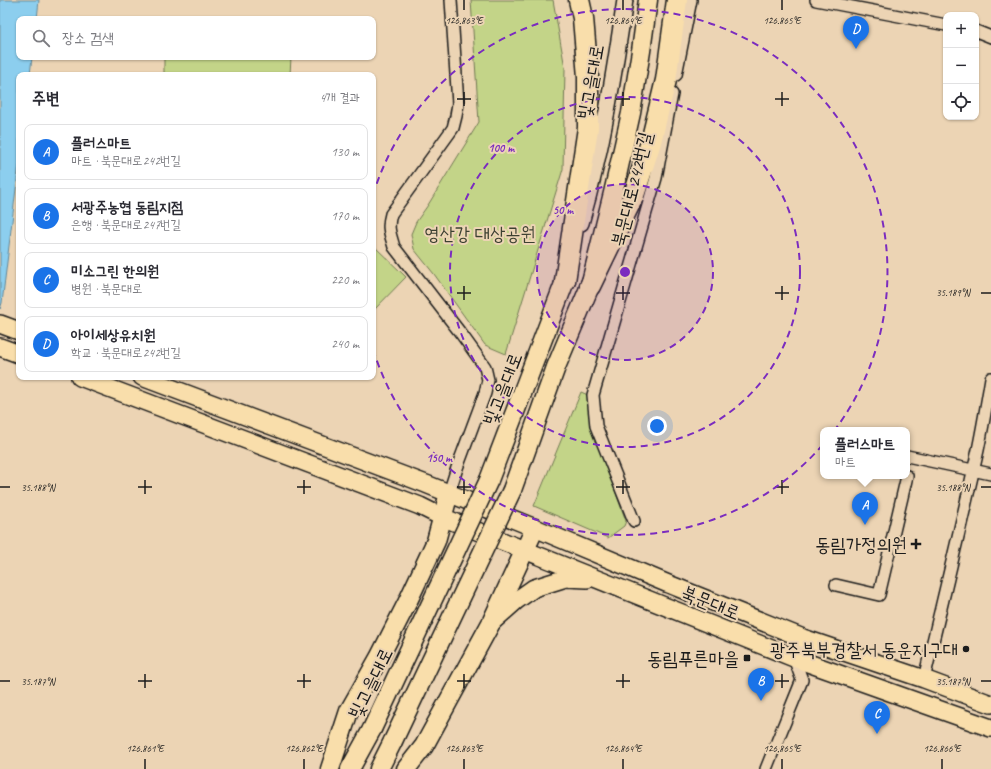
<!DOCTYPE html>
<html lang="ko">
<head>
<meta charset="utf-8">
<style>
  :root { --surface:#fff; --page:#f2f2f3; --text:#2b2b33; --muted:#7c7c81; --line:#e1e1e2; --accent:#1a73e8 }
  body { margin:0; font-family:Caveat,"Poor Story",sans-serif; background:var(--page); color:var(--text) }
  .controls { position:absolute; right:12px; top:12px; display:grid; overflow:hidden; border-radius:8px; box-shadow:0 1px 3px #0004 }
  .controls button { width:36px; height:36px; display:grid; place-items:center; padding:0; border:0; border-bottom:1px solid var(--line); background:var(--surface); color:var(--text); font:20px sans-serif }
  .you { position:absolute; left:657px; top:426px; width:14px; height:14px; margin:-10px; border:3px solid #fff; border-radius:50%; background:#1a73e8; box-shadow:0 0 0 6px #1a73e833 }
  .badge { display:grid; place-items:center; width:26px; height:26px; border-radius:50%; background:var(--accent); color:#fff; font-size:13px; font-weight:700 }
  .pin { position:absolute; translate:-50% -33px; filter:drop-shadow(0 1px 2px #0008) }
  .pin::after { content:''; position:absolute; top:21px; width:14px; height:12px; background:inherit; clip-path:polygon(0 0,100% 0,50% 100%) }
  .popup { position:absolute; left:820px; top:427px; width:90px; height:52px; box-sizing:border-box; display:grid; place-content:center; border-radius:8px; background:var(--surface); filter:drop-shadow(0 1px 3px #0005); font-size:13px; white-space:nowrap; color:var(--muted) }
  .popup b { font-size:15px; color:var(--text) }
  .popup::after { content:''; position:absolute; left:50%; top:100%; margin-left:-8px; border:8px solid transparent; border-top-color:var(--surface) }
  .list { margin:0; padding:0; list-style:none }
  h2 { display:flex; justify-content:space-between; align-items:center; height:52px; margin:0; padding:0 16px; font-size:17px }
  h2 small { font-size:13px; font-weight:400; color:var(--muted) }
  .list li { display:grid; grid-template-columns:26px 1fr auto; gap:12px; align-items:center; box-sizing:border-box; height:56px; margin:0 8px 8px; padding:0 8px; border:1px solid var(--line); border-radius:8px }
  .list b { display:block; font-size:15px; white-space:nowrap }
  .list p { margin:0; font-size:13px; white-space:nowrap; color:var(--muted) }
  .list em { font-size:13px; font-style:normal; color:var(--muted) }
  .icon { flex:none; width:22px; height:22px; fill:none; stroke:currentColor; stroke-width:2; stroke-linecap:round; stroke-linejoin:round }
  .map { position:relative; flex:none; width:991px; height:769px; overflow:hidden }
  .search { position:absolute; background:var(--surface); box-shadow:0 1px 3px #0004; left:16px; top:16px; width:360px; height:44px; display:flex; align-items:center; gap:10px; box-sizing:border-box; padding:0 14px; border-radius:8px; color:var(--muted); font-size:15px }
  .panel { position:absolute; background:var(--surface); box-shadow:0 1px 3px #0004; left:16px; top:72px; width:360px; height:308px; border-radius:8px }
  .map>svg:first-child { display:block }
</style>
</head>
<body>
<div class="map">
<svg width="991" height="769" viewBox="0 0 991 769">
  <rect width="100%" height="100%" fill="#ecd4b4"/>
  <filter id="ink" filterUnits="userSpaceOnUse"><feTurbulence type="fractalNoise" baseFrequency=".025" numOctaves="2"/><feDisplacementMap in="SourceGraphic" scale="8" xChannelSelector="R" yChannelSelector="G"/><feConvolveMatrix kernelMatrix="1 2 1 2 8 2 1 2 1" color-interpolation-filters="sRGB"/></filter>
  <g filter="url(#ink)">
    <path fill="#c3d488" stroke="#707852" d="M 471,0 L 553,0 L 565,68 L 563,169 L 506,354 L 485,345 L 434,274 L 414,249 L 411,234 L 416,222 L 428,205 L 479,122 Z
      M 164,57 L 291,57 L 290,75 L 164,75 Z
      M 373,245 L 406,277 L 373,311 Z
      M 581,392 L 588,395 L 591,424 L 626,521 L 624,526 L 608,538 L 534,506 Z"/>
    <path fill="#8cceee" stroke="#5f879a" d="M 0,0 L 39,0 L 37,19 L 19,19 L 19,57 L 32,57 L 30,75 L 19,75 L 19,164 L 2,303 L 0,309 Z"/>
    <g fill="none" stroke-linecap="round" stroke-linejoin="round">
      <defs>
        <path id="minor" d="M 816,0 L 946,25
          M 976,31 L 991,37
          M 676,75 L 691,0
          M 907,456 L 991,474
          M 449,493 L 457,468 L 485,393 L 488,380 L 485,367 L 462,335 L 394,247 C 390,233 387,228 391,214 L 453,128 L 456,116 L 458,104 L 451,0
          M 634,521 L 596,426 L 593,395 L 656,178 L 672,94
          M 836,585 L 879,595 L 907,476
          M 924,679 C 942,603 961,526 978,450 C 983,426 987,402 991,378
          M 766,769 L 772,754 L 802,680 L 794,658 L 803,638"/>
        <path id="secondary" d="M 581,223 C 602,150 614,75 625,0"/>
        <path id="primary" d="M 0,324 L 19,331
          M 0,347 L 19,354
          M 80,377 L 420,506 L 442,517 L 794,658 L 991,728
          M 142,377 L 426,484 L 535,528 L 666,583 L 803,638 L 924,679 L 991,704
          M 491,623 L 517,600 L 534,588 L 566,578 L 587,579"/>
        <path id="trunk" d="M 489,480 L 565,281
          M 512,490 L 556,367 L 590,286 L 614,189 L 631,113 L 641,51 L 648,0
          M 330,769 L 349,711 L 379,658 L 407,603 L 436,541 L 449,493
          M 350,769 L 372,729
          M 379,769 L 393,741
          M 406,769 L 424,746 L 491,623 L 535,528"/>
        <path id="motorway" d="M 565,281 L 588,128 L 588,77 L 583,18 L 579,0
          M 590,286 L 634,195 L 651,142 L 666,80 L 677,0"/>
      </defs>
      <use href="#minor" stroke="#1c1c1c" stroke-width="14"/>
      <use href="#secondary" stroke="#1c1c1c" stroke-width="18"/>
      <use href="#primary" stroke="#1c1c1c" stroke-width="20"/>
      <use href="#trunk" stroke="#1c1c1c" stroke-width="21"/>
      <use href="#motorway" stroke="#1c1c1c" stroke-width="23"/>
      <use href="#minor" stroke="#ecd4b4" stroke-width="11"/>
      <use href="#secondary" stroke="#ecd4b4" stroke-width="15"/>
      <use href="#primary" stroke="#f9deab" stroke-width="17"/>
      <use href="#trunk" stroke="#f9deab" stroke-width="18"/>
      <use href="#motorway" stroke="#f9deab" stroke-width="20"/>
      <defs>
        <path id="trunk-bridge" d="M 372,729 L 489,480
          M 393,741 L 512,490"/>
      </defs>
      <use href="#trunk-bridge" stroke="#1c1c1c" stroke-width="21" stroke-linecap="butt"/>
      <use href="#trunk-bridge" stroke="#f9deab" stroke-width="18"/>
    </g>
  </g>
  <path fill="none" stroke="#1c1c1c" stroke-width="1.5" d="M 464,0 L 464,10M 623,0 L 623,10M 782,0 L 782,10M 464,92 L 464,106M 623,92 L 623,106M 782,92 L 782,106M 457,99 L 471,99M 616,99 L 630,99M 775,99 L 789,99M 464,286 L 464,300M 623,286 L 623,300M 782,286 L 782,300M 457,293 L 471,293M 616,293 L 630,293M 775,293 L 789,293M 981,293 L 991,293M 145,480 L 145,494M 304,480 L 304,494M 464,480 L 464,494M 623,480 L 623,494M 782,480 L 782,494M 0,487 L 10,487M 138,487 L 152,487M 297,487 L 311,487M 457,487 L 471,487M 616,487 L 630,487M 775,487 L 789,487M 981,487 L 991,487M 145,674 L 145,688M 304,674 L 304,688M 464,674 L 464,688M 623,674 L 623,688M 782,674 L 782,688M 0,681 L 10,681M 138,681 L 152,681M 297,681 L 311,681M 457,681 L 471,681M 616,681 L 630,681M 775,681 L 789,681M 981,681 L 991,681M 145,759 L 145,769M 304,759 L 304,769M 464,759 L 464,769M 623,759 L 623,769M 782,759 L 782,769M 942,759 L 942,769"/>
  <circle cx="625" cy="272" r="88" fill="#7b2cbf" fill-opacity=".12"/>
  <g fill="none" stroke="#7b2cbf" stroke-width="2" stroke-dasharray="7 5">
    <circle cx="625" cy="272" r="88"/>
    <circle cx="625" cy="272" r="175"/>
    <path d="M373 195A263 263 0 1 1 373 349"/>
  </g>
  <g fill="#1c1c1c" stroke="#ecd4b4" stroke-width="1.5">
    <path d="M914 538h4v4h4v4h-4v4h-4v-4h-4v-4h4z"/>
    <circle cx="966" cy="649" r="4"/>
    <rect x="743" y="654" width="8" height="8" rx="2"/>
  </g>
  <g text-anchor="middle" stroke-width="4" stroke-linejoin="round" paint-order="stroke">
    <g font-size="19" fill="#1c1c1c" stroke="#ecd4b4">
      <text transform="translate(590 82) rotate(-80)" y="7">빛고을대로</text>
      <text transform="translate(631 189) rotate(-76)" y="7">북문대로242번길</text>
      <text transform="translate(502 389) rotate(-69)" y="7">빛고을대로</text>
      <text transform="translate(711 602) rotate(22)" y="7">북문대로</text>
      <text transform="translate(370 683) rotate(-64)" y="7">빛고을대로</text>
    </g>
    <g font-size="19" fill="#3d4132" stroke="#ecd4b4">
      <text x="480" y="240">영산강 대상공원</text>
    </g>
    <g font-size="19" fill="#1c1c1c" stroke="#ecd4b4" text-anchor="end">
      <text x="907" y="551">동림가정의원</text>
      <text x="958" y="656">광주북부경찰서 동운지구대</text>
      <text x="739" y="665">동림푸른마을</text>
    </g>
  </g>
  <g font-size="10" text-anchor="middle" fill="#1c1c1c" stroke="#ecd4b4" stroke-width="4" stroke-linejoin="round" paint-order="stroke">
    <text x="464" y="24">126.863°E</text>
    <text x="623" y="24">126.864°E</text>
    <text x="782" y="24">126.865°E</text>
    <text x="953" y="296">35.189°N</text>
    <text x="38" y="491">35.188°N</text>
    <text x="953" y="491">35.188°N</text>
    <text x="38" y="685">35.187°N</text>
    <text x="953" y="685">35.187°N</text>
    <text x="145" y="752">126.861°E</text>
    <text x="304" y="752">126.862°E</text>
    <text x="464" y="752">126.863°E</text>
    <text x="623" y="752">126.864°E</text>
    <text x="782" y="752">126.865°E</text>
    <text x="942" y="752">126.866°E</text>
  </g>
  <circle cx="625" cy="272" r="6" fill="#7b2cbf" stroke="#ecd4b4" stroke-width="2"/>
  <g font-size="12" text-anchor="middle" font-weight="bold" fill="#7b2cbf" stroke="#ecd4b4" stroke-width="4" stroke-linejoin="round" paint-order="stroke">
    <text x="501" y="152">100 m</text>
    <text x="563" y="214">50 m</text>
    <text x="439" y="462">150 m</text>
  </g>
</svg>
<div class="controls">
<button>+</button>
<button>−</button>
<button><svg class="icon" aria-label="locate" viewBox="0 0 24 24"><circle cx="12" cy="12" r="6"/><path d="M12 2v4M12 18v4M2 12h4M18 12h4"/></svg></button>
</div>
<div class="you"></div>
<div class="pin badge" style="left:865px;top:525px">A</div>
<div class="popup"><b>플러스마트</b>마트</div>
<div class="pin badge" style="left:761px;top:701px">B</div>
<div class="pin badge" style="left:877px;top:734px">C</div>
<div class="pin badge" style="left:856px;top:49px">D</div>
<div class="search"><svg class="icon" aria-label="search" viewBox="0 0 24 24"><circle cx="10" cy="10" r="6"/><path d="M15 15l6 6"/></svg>장소 검색</div>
<section class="panel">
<h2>주변<small>4개 결과</small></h2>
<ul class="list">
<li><span class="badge">A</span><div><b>플러스마트</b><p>마트 · 북문대로242번길</p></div><em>130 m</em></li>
<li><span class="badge">B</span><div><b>서광주농협 동림지점</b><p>은행 · 북문대로247번길</p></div><em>170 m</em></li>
<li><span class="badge">C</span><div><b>미소그린 한의원</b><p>병원 · 북문대로</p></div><em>220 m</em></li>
<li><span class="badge">D</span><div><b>아이세상유치원</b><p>학교 · 북문대로242번길</p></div><em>240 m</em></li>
</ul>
</section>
</div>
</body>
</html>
